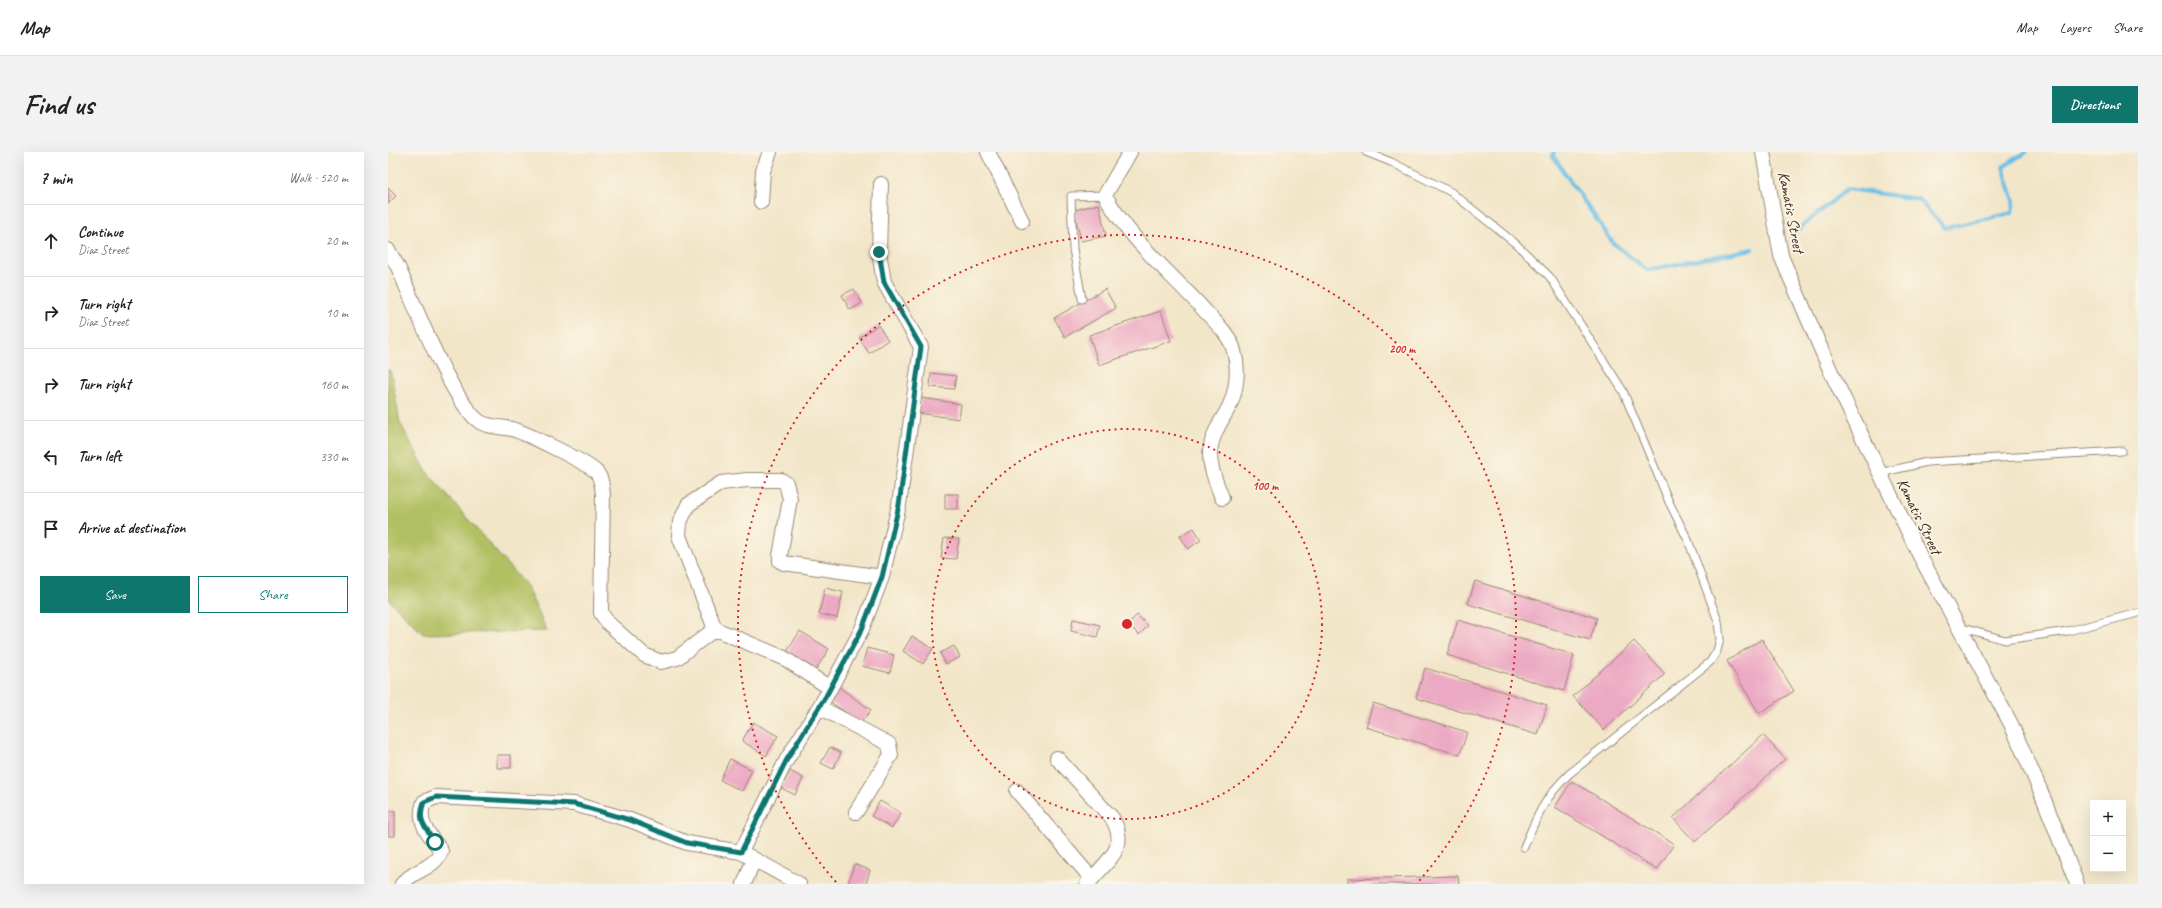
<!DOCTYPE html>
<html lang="en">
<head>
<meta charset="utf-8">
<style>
  :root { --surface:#fff; --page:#f2f2f2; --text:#222; --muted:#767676; --line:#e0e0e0; --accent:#0f766e }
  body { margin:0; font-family:Caveat,sans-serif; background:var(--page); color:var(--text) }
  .controls { position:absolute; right:12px; bottom:12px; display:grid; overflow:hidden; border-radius:0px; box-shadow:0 4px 16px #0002 }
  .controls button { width:36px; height:36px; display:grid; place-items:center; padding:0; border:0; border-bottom:1px solid var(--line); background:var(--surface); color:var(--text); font:20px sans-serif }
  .stop { position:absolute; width:12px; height:12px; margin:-9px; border:3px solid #0f766e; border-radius:50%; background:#fff }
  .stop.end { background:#0f766e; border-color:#fff; box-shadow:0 1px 4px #0008 }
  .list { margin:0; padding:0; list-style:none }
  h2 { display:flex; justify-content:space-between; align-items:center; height:52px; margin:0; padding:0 16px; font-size:17px }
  h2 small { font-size:13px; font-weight:400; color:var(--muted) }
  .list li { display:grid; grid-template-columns:26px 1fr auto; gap:12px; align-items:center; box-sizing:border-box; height:72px; padding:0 16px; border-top:1px solid var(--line) }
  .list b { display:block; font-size:15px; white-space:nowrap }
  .list p { margin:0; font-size:13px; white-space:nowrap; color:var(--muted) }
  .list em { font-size:13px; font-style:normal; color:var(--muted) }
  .actions { display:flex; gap:8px; padding:12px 16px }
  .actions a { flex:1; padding:9px 0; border:1px solid var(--accent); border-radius:0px; text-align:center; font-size:14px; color:var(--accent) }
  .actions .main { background:var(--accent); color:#fff }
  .icon { flex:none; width:22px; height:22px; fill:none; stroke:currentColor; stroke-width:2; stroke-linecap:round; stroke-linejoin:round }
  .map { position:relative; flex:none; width:1750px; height:732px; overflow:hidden; border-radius:0px }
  header { display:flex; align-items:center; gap:24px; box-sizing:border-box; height:56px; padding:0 20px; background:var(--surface); border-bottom:1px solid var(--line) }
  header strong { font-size:19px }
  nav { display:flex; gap:22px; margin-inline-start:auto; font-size:14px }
  .intro { display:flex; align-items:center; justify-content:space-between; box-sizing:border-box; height:96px; padding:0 24px }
  h1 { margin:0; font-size:28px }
  .button { padding:10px 18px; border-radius:0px; background:var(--accent); color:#fff; font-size:14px; font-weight:700 }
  main { display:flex; gap:24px; padding:0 24px }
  aside { flex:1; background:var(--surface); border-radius:0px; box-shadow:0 4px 16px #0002 }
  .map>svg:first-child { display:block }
</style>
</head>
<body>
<header>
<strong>Map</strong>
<nav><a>Map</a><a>Layers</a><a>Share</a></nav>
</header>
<div class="intro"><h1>Find us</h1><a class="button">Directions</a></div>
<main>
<aside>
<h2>7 min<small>Walk · 520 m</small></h2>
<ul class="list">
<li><svg class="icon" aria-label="ahead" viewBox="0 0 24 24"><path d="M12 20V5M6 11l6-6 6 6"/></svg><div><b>Continue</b><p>Diaz Street</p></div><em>20 m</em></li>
<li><svg class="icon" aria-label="right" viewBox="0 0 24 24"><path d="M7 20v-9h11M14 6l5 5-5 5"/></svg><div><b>Turn right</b><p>Diaz Street</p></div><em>10 m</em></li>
<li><svg class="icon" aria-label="right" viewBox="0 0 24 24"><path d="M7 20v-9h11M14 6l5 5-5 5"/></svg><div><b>Turn right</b></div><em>160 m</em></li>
<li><svg class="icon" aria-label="left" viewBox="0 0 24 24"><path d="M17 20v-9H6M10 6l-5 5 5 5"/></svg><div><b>Turn left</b></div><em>330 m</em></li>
<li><svg class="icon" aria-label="arrive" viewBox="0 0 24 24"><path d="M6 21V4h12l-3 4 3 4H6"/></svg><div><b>Arrive at destination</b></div></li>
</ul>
<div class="actions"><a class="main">Save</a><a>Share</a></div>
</aside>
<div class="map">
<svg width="1750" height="732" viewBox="0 0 1750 732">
  <rect width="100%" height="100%" fill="#fcf5e5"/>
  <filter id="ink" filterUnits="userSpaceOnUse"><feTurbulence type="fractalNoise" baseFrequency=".025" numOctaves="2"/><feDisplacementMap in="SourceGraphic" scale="8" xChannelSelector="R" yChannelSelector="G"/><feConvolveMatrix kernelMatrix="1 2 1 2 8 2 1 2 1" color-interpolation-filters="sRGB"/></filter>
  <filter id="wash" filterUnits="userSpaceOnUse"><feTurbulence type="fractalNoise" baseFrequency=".012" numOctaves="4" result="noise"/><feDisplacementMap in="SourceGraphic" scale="16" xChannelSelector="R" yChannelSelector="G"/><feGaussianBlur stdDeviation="0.9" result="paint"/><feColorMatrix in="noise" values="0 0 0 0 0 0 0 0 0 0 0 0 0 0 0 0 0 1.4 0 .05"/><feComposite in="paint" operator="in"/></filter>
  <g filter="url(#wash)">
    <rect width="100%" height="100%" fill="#f2e6c9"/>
    <path fill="#b1c062" stroke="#767540" d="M 0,217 L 3,221 L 12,271 L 39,320 L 138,434 L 159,479 L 35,482 L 0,447 Z"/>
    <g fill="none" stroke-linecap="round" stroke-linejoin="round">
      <path stroke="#6bbfe8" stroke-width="4" d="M 1166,0 L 1165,4 L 1225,91 L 1259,118 L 1365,97
        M 1405,82 L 1459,37 L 1530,47 L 1557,76 L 1624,61 L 1626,49 L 1615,15 L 1638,0"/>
    </g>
    <g id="blocks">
      <path fill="#eca9c3" d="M 0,36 L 8,44 L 0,52 Z
        M 711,52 L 718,84 L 693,89 L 686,58 Z
        M 466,137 L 474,151 L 462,158 L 454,143 Z
        M 717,137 L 728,156 L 677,185 L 666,166 Z
        M 773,159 L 783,189 L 711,213 L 701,183 Z
        M 490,173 L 500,188 L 481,201 L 471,186 Z
        M 543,221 L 568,224 L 566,237 L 542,235 Z
        M 533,246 L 573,252 L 571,267 L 530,261 Z
        M 557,342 L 570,342 L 570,357 L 557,357 Z
        M 806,376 L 813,388 L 800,397 L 792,384 Z
        M 556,386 L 571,387 L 568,407 L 553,406 Z
        M 1087,429 L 1209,466 L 1202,488 L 1080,452 Z
        M 437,436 L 455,440 L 449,466 L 431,462 Z
        M 749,463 L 760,474 L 751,483 L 740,472 Z
        M 685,467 L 712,473 L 709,485 L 683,479 Z
        M 1070,468 L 1186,503 L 1176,539 L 1059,503 Z
        M 412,479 L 441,497 L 427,519 L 398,501 Z
        M 524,484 L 545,497 L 535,512 L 515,499 Z
        M 1374,487 L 1406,539 L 1371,561 L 1339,509 Z
        M 1246,489 L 1277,522 L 1216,578 L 1185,544 Z
        M 566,494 L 572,505 L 558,512 L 552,501 Z
        M 479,496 L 506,503 L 502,521 L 474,514 Z
        M 1037,516 L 1159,553 L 1150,583 L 1028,546 Z
        M 451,535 L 483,558 L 473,571 L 441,549 Z
        M 985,551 L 1079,580 L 1072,603 L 978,575 Z
        M 365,570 L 390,584 L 378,604 L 354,589 Z
        M 1375,583 L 1397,607 L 1307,690 L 1285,666 Z
        M 442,595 L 453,601 L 445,617 L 433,611 Z
        M 109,603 L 123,603 L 123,616 L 109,616 Z
        M 342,607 L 364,618 L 354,639 L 332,628 Z
        M 402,619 L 415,626 L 407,643 L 393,636 Z
        M 1184,629 L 1286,692 L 1269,718 L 1167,655 Z
        M 492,649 L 513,661 L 504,676 L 483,664 Z
        M 0,659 L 7,659 L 7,684 L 0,684 Z
        M 466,712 L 482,718 L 478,732 L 460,732 Z
        M 1070,724 L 1071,732 L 959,732 L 959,727 Z"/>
    </g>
  </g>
  <g filter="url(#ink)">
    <use href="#blocks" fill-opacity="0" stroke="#968874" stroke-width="1"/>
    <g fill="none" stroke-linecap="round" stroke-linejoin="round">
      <defs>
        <path id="service" d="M 978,0 L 1003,10 L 1063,40 L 1128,92 L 1162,125 L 1235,239 L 1281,350 L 1300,388 L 1330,469 L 1332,487 L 1329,499 L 1322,510 L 1181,622 C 1156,646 1149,664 1136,695
          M 694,147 L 685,97 L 683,44 L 717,43
          M 1492,321 L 1539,310 L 1734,299
          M 1571,475 L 1617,488 L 1680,479 L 1750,461"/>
        <path id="minor" d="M 600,0 L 634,69
          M 742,0 L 717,43 C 741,88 784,122 818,160 C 828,171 842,183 846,199 C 851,217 849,238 841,255 C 833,270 824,282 822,299 C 821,315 829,332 834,346
          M 1375,0 L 1393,104 L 1443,220 L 1533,406 L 1623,572 L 1653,640 L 1689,732
          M 373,50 L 375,19 L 382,0
          M 0,98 L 10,115 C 25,149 64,251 92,270 C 100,275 114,275 124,277 C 138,281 200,311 208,320 C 214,326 214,335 215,343 L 213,461 L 220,471 L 256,503 L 273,510 L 289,506 L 327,477 L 291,384 L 292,370 L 300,353 L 333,331 L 359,328 L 393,328 L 398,331 L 402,347 L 392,404 L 392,409 L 396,411 L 494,425
          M 327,477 L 396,506 L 442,536
          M 431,555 L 501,592 L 503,603 L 468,660
          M 669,606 L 724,666 C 741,694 722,706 704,727
          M 629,639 L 704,727 L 699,732
          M 353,700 L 398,609 L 438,544 L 474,477 L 494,425 L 511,353 L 533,195 L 496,130 L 491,100 L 493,32
          M 14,732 C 26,717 46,718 53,699 C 42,682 28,672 36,650 L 48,645 L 186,652 L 242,668 L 299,691 L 353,700 L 411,732
          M 356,732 L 366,707"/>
      </defs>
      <use href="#service" stroke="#968874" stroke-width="9"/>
      <use href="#minor" stroke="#968874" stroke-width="16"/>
      <use href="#service" stroke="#fff" stroke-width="7"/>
      <use href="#minor" stroke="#fff" stroke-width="14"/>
    </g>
  </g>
  <g fill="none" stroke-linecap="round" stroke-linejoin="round" filter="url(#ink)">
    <path stroke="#0f766e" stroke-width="5" d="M 47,690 C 37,674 29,669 36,650 L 48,645 L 186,652 L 242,668 L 299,691 L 353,700 L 398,609 L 438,544 L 474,477 L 494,425 L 511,353 L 533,195 L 496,130 L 491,100"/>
  </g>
  <g fill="none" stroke="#d62828" stroke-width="2" stroke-dasharray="2 4">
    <circle cx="739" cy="472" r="195"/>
    <path d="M448 730A389 389 0 1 1 1030 730"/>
  </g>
  <g text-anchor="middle" stroke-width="3.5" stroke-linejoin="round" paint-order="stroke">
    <g font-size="16" fill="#3b2a1e" stroke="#fcf5e5">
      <text transform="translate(1404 60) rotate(79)" y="6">Kamatis Street</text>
      <text transform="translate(1532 364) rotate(64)" y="6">Kamatis Street</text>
    </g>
  </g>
  <circle cx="739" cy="472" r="6" fill="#d62828" stroke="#fcf5e5" stroke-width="2"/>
  <g font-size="12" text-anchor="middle" font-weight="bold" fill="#d62828" stroke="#fcf5e5" stroke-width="3.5" stroke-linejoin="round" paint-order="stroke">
    <text x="1014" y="201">200 m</text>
    <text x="877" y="338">100 m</text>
  </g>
</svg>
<div class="controls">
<button>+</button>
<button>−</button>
</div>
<div class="stop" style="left:47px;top:690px"></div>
<div class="stop end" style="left:491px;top:100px"></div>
</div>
</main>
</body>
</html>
